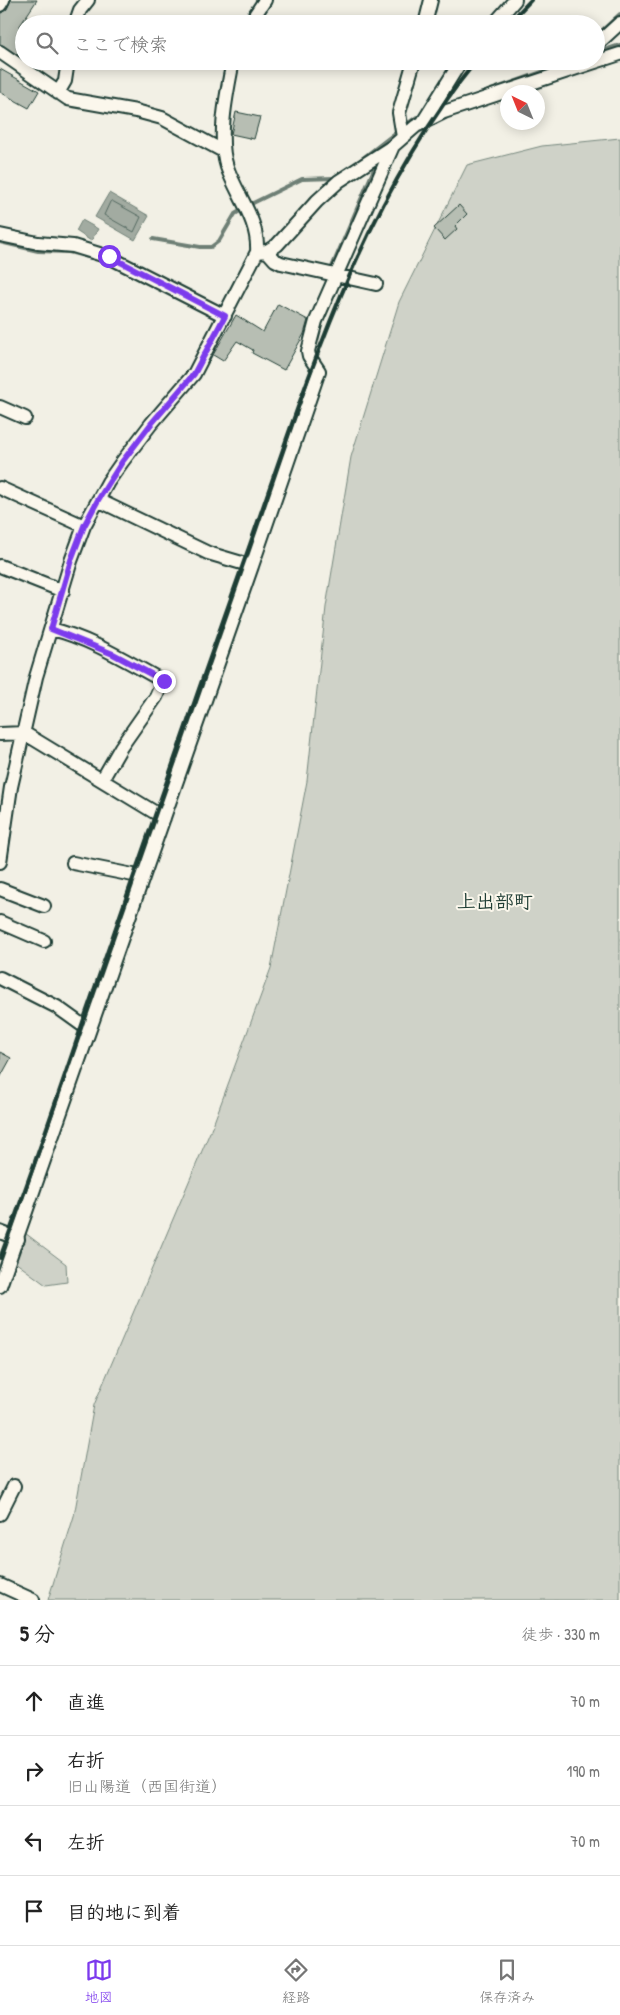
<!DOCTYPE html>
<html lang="ja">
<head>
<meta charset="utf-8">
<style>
  :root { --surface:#fff; --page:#f2f2f2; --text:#222; --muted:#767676; --line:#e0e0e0; --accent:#7c3aed }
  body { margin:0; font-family:"Patrick Hand","Klee One",sans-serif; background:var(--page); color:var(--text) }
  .compass { position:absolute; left:500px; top:85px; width:45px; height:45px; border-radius:50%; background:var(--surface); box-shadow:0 2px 12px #0003; rotate:317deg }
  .stop { position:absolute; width:15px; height:15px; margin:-11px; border:4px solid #7c3aed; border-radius:50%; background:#fff }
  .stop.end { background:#7c3aed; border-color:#fff; box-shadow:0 1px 5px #0008 }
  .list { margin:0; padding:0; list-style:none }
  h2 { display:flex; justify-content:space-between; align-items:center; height:65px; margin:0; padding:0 20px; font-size:21px }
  h2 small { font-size:16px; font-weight:400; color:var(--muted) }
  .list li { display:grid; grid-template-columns:32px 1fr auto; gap:15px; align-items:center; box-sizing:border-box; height:70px; padding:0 20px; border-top:1px solid var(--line) }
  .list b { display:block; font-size:19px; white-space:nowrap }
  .list p { margin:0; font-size:16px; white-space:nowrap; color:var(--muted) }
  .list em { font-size:16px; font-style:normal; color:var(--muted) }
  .icon { flex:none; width:28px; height:28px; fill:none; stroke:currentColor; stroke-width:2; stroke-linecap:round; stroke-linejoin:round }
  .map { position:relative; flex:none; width:620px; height:1600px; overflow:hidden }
  .search { position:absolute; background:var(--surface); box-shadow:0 2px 12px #0003; left:15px; right:15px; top:15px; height:55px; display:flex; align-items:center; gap:12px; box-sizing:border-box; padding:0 18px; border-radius:28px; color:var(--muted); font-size:19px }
  .sheet { height:345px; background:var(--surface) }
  nav { display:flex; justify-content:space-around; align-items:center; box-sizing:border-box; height:70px; border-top:1px solid var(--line); background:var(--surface); font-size:14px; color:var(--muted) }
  nav a { display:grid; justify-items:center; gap:2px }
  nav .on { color:var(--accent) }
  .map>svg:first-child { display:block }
</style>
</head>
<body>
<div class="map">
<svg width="620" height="1600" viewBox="0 0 620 1600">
  <rect width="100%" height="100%" fill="#f2f0e5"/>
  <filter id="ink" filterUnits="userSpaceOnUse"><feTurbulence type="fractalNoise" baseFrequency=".02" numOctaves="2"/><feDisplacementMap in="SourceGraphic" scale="10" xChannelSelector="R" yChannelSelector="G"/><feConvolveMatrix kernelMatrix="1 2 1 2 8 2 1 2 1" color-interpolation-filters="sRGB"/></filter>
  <g filter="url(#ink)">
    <path fill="#cfd2c8" stroke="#77887e" d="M 620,138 L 620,1600 L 48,1600 L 74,1516 L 94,1405 L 213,1125 L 271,968 L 307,781 L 326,607 L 351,457 L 399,302 L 467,165 L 542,146 Z
      M 25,1233 L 66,1264 L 67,1282 L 46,1285 L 15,1262 Z"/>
    <path fill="#a2aba1" stroke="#6e7f75" d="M 109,193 L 149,216 L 135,240 L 95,217 Z
      M 82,220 L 98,229 L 91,241 L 76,231 Z"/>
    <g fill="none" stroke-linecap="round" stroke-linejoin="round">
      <path stroke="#536960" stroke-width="1" d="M 112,201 L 141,217 L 134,232 L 104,215 L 110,202 Z"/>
      <path stroke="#6e7f75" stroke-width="4" d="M 596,36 L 620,14
        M 596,53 L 620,45
        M 488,91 L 573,61
        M 404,126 L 417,117
        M 359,161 L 399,130
        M 153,239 L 200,247 L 211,247 L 219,241 L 235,214 L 253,203 L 302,179 L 335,178
        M 0,242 L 38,251 L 69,252 L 92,258
        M 332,267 L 377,162"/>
    </g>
    <path fill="#b7beb3" stroke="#1f3d34" d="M 11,0 L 37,0 L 19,27 L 24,30 L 24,59 L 0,44 L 0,14 L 7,9 Z
      M 0,69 L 39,91 L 29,108 L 0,92 Z
      M 236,112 L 260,117 L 254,139 L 231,134 Z
      M 459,205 L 467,214 L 455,226 L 457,229 L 445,240 L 434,228 Z
      M 278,304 L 308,320 L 304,334 L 284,370 L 252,353 L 253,350 L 237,341 L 223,361 L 213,355 L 236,315 L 263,332 Z
      M 0,1052 L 11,1058 L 0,1078 Z"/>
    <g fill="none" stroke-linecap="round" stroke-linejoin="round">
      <defs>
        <path id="minor" d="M 0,5 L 3,0
          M 75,24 L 80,10 L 88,0
          M 249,24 L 265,0
          M 425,24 L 431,0
          M 494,24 L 515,0
          M 596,45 L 620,23
          M 0,52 L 68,99 L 136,111 L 162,118 L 223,151
          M 589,64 L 620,54
          M 58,93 L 65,81 L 68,61
          M 423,122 L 461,61
          M 403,137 L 399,113 L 414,61
          M 0,235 L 38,243 L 73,246 L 109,257 L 225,316
          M 267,251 L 275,260 L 281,263 L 376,284
          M 257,252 L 267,251 L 277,245 L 317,201 L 339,181 L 393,146 L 416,126 L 444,112 L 589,64 L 589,61
          M 0,407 L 25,418
          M 0,488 L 84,526
          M 0,566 L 63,591
          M 252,566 L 319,371 L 309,356 L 308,351 L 316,321 L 393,146
          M 51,629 C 90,638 128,662 163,681 L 156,697 L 121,747 L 102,780
          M 0,734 L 24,733 L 164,818
          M 0,862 L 11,787 L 36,677 L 71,561 L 84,526 L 108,482 L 122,462 L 151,424 L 194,374 L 257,252 C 259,220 237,196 227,167 C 217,137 227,92 233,61
          M 73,863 L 143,877
          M 0,889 L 44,906
          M 0,922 L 44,941
          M 0,978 L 57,1007 L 89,1030
          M 0,1232 L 18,1239
          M 0,1286 L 252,566 L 208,553 L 98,500
          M 0,1514 L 14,1486
          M 0,1585 L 33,1600"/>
      </defs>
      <use href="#minor" stroke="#1f3d34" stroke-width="16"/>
      <use href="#minor" stroke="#fbf7ec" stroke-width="12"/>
      <path stroke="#1f3d34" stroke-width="4" d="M 508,24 L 531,0
        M 0,1258 C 30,1179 57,1099 84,1019 C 138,863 192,708 247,553 C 307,382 360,204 476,61"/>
    </g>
  </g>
  <g fill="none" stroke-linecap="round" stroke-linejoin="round" filter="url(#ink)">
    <path stroke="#7c3aed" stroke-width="6" d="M 109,256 L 225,316 L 194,374 L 151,424 L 122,462 L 98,500 L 84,526 L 71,560 L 51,629 L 113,654 L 164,681"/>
  </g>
  <g text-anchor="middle" stroke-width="4" stroke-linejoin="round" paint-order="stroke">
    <g font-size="19" font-weight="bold" fill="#1f3d34" stroke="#fbf7ec">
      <text x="495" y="908">上出部町</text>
    </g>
  </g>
</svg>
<svg class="compass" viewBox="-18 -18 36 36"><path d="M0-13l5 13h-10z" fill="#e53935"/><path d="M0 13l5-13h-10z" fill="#767676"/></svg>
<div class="stop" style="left:109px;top:256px"></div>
<div class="stop end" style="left:164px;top:681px"></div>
<div class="search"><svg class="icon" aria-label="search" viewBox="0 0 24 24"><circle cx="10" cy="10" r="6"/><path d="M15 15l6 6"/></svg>ここで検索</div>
</div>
<section class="sheet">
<h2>5 分<small>徒歩 · 330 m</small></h2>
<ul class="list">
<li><svg class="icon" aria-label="ahead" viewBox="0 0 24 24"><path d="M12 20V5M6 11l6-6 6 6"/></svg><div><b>直進</b></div><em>70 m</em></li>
<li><svg class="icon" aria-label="right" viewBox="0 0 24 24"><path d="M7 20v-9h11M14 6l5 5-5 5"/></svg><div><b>右折</b><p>旧山陽道（西国街道）</p></div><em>190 m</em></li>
<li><svg class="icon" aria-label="left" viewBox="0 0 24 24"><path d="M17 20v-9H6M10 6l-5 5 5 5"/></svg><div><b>左折</b></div><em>70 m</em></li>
<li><svg class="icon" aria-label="arrive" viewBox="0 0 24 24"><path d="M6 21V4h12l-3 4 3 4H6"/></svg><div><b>目的地に到着</b></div></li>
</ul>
</section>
<nav>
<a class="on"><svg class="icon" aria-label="map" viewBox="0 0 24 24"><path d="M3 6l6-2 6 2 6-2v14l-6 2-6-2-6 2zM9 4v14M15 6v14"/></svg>地図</a>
<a><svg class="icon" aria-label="directions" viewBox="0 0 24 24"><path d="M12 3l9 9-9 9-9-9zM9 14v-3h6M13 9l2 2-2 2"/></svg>経路</a>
<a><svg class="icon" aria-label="saved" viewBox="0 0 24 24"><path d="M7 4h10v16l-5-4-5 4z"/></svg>保存済み</a>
</nav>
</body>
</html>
